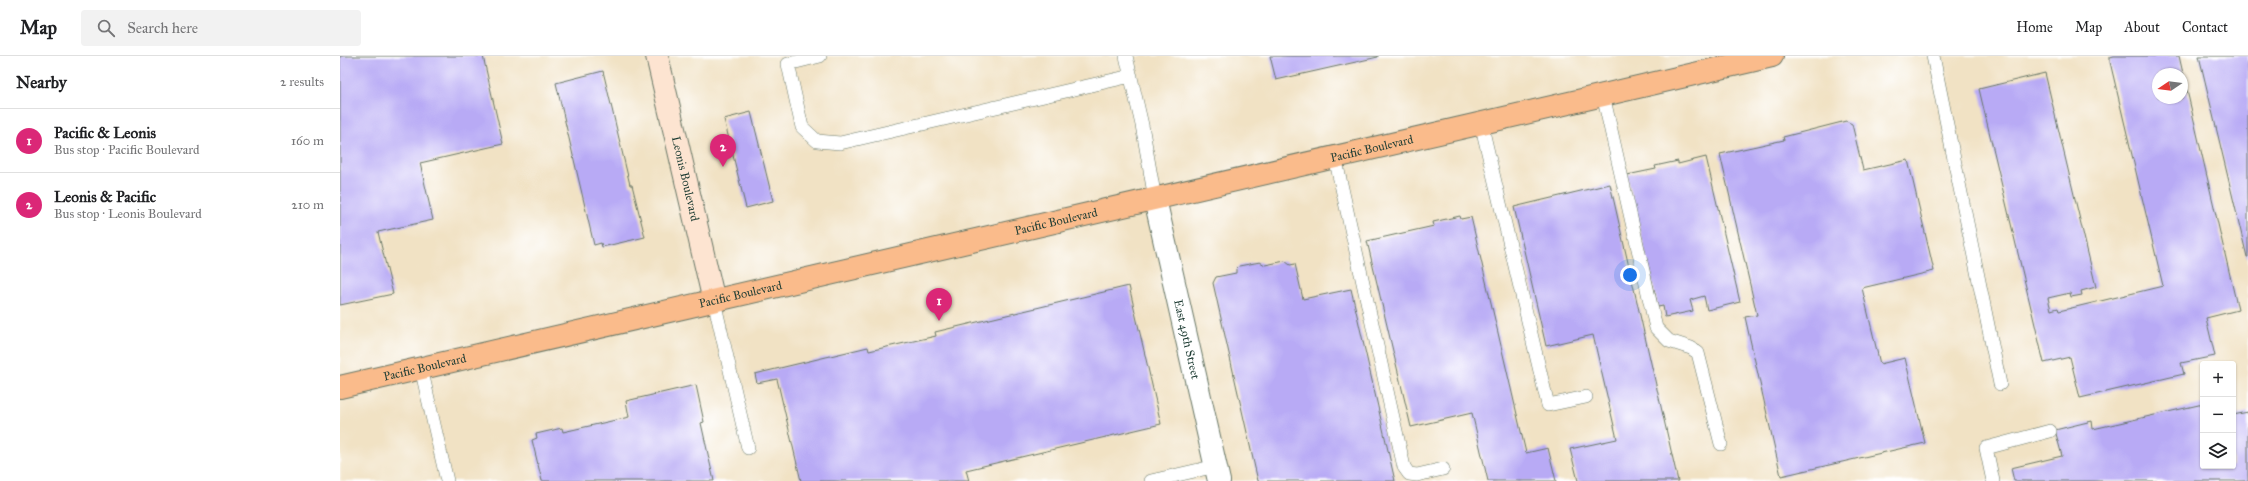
<!DOCTYPE html>
<html lang="en">
<head>
<meta charset="utf-8">
<style>
  :root { --surface:#fff; --page:#f2f2f2; --text:#202124; --muted:#757577; --line:#e0e0e0; --accent:#db2777 }
  body { margin:0; font-family:"IM FELL Great Primer",serif; background:var(--page); color:var(--text) }
  .controls { position:absolute; right:12px; bottom:12px; display:grid; overflow:hidden; border-radius:4px; box-shadow:0 1px 3px #0004 }
  .controls button { width:36px; height:36px; display:grid; place-items:center; padding:0; border:0; border-bottom:1px solid var(--line); background:var(--surface); color:var(--text); font:20px sans-serif }
  .compass { position:absolute; left:1812px; top:12px; width:36px; height:36px; border-radius:50%; background:var(--surface); box-shadow:0 1px 3px #0004; rotate:257deg }
  .you { position:absolute; left:1290px; top:219px; width:14px; height:14px; margin:-10px; border:3px solid #fff; border-radius:50%; background:#1a73e8; box-shadow:0 0 0 6px #1a73e833 }
  .badge { display:grid; place-items:center; width:26px; height:26px; border-radius:50%; background:var(--accent); color:#fff; font-size:13px; font-weight:700 }
  .pin { position:absolute; translate:-50% -33px; filter:drop-shadow(0 1px 2px #0008) }
  .pin::after { content:''; position:absolute; top:21px; width:14px; height:12px; background:inherit; clip-path:polygon(0 0,100% 0,50% 100%) }
  .list { margin:0; padding:0; list-style:none }
  h2 { display:flex; justify-content:space-between; align-items:center; height:52px; margin:0; padding:0 16px; font-size:17px }
  h2 small { font-size:13px; font-weight:400; color:var(--muted) }
  .list li { display:grid; grid-template-columns:26px 1fr auto; gap:12px; align-items:center; box-sizing:border-box; height:64px; padding:0 16px; border-top:1px solid var(--line) }
  .list b { display:block; font-size:15px; white-space:nowrap }
  .list p { margin:0; font-size:13px; white-space:nowrap; color:var(--muted) }
  .list em { font-size:13px; font-style:normal; color:var(--muted) }
  .icon { flex:none; width:22px; height:22px; fill:none; stroke:currentColor; stroke-width:2; stroke-linecap:round; stroke-linejoin:round }
  .map { position:relative; flex:none; width:1908px; height:425px; overflow:hidden }
  header { display:flex; align-items:center; gap:24px; box-sizing:border-box; height:56px; padding:0 20px; background:var(--surface); border-bottom:1px solid var(--line) }
  header strong { font-size:19px }
  nav { display:flex; gap:22px; margin-inline-start:auto; font-size:14px }
  .search { width:280px; height:36px; background:var(--page); display:flex; align-items:center; gap:10px; box-sizing:border-box; padding:0 14px; border-radius:4px; color:var(--muted); font-size:15px }
  main { display:flex }
  aside { flex:1; background:var(--surface) }
  .map>svg:first-child { display:block }
</style>
</head>
<body>
<header>
<strong>Map</strong>
<div class="search"><svg class="icon" aria-label="search" viewBox="0 0 24 24"><circle cx="10" cy="10" r="6"/><path d="M15 15l6 6"/></svg>Search here</div>
<nav><a>Home</a><a>Map</a><a>About</a><a>Contact</a></nav>
</header>
<main>
<aside>
<h2>Nearby<small>2 results</small></h2>
<ul class="list">
<li><span class="badge">1</span><div><b>Pacific &amp; Leonis</b><p>Bus stop · Pacific Boulevard</p></div><em>160 m</em></li>
<li><span class="badge">2</span><div><b>Leonis &amp; Pacific</b><p>Bus stop · Leonis Boulevard</p></div><em>210 m</em></li>
</ul>
</aside>
<div class="map">
<svg width="1908" height="425" viewBox="0 0 1908 425">
  <rect width="100%" height="100%" fill="#fff"/>
  <filter id="ink" filterUnits="userSpaceOnUse"><feTurbulence type="fractalNoise" baseFrequency=".025" numOctaves="2"/><feDisplacementMap in="SourceGraphic" scale="8" xChannelSelector="R" yChannelSelector="G"/><feConvolveMatrix kernelMatrix="1 2 1 2 8 2 1 2 1" color-interpolation-filters="sRGB"/></filter>
  <filter id="wash" filterUnits="userSpaceOnUse"><feTurbulence type="fractalNoise" baseFrequency=".012" numOctaves="4" result="noise"/><feDisplacementMap in="SourceGraphic" scale="16" xChannelSelector="R" yChannelSelector="G"/><feGaussianBlur stdDeviation="0.9" result="paint"/><feColorMatrix in="noise" values="0 0 0 0 0 0 0 0 0 0 0 0 0 0 0 0 0 1.4 0 .05"/><feComposite in="paint" operator="in"/></filter>
  <g filter="url(#wash)">
    <rect width="100%" height="100%" fill="#f1e2c4"/>
    <g id="blocks">
      <path fill="#b8aaf5" fill-rule="evenodd" d="M 0,0 L 143,0 L 163,88 L 80,107 L 93,164 L 38,176 L 53,238 L 0,249 Z
        M 930,0 L 1038,0 L 1038,1 L 936,24 Z
        M 1774,0 L 1839,0 L 1898,254 L 1866,262 L 1875,300 L 1841,307 L 1844,318 L 1740,342 L 1730,301 L 1704,307 L 1639,33 L 1705,17 L 1756,231 L 1741,235 L 1742,239 L 1731,241 L 1730,237 L 1708,242 L 1711,254 L 1718,252 L 1719,255 L 1823,230 L 1770,6 L 1770,1 ZM 1818,18 L 1842,18 L 1842,42 L 1818,42 Z
        M 1859,0 L 1908,0 L 1908,201 L 1907,201 Z
        M 263,15 L 290,129 L 292,129 L 305,181 L 262,191 L 261,187 L 254,189 L 216,27 Z
        M 411,56 L 433,145 L 406,152 L 384,63 Z
        M 1506,65 L 1512,68 L 1523,114 L 1568,104 L 1594,215 L 1522,232 L 1540,308 L 1565,302 L 1585,387 L 1441,420 L 1405,261 L 1417,259 L 1380,98 L 1444,84 L 1443,81 Z
        M 1366,101 L 1400,246 L 1367,254 L 1364,240 L 1350,244 L 1353,255 L 1325,261 L 1323,250 L 1318,251 L 1287,119 L 1316,113 L 1315,110 L 1338,105 L 1338,108 Z
        M 1270,128 L 1338,425 L 1238,425 L 1230,393 L 1277,383 L 1253,279 L 1206,290 L 1174,151 Z
        M 1120,160 L 1121,163 L 1131,161 L 1186,397 L 1208,392 L 1216,425 L 1148,425 L 1132,357 L 1071,371 L 1027,185 L 1094,170 L 1093,166 Z
        M 945,205 L 950,209 L 955,208 L 963,243 L 1011,233 L 1055,425 L 918,425 L 873,227 L 876,221 L 896,217 L 896,213 L 899,210 L 920,206 L 925,209 Z
        M 789,230 L 821,368 L 626,414 L 629,425 L 461,425 L 437,323 L 417,327 L 415,318 L 528,291 L 529,295 L 596,280 L 595,276 Z
        M 356,329 L 364,366 L 361,367 L 374,425 L 202,425 L 192,384 L 197,382 L 196,378 L 222,372 L 223,376 L 289,361 L 286,345 Z
        M 1863,348 L 1863,410 L 1893,410 L 1893,359 L 1908,356 L 1908,425 L 1674,425 L 1671,412 L 1722,400 L 1715,374 L 1752,365 L 1753,373 Z"/>
    </g>
  </g>
  <g filter="url(#ink)">
    <use href="#blocks" fill-opacity="0" stroke="#687766" stroke-width="1"/>
    <g fill="none" stroke-linecap="round" stroke-linejoin="round">
      <defs>
        <path id="service" d="M 480,0 L 448,8 L 462,71 L 477,85 L 500,87 L 791,20
          M 786,0 L 802,69 L 815,143
          M 1593,0 L 1660,328
          M 1263,39 L 1316,272 L 1329,285 L 1351,292 L 1358,297 L 1381,388
          M 1141,67 L 1208,349 L 1246,341
          M 995,101 L 1064,411 L 1069,418 L 1077,419 L 1103,413
          M 374,245 L 408,392
          M 81,312 L 107,425
          M 811,425 L 876,410
          M 1653,425 L 1646,392 L 1710,375"/>
        <g id="minor">
          <path id="s1" d="M 815,143 L 879,425"/>
        </g>
        <g id="secondary">
          <path id="s2" d="M 317,0 L 374,245"/>
        </g>
        <g id="primary">
          <path id="s3" d="M 0,331 L 1432,0"/>
        </g>
      </defs>
      <use href="#service" stroke="#687766" stroke-width="14"/>
      <use href="#minor" stroke="#687766" stroke-width="24"/>
      <use href="#secondary" stroke="#687766" stroke-width="24"/>
      <use href="#primary" stroke="#687766" stroke-width="24"/>
      <use href="#service" stroke="#fff" stroke-width="13"/>
      <use href="#minor" stroke="#fff" stroke-width="22"/>
      <use href="#secondary" stroke="#fde4d1" stroke-width="22"/>
      <use href="#primary" stroke="#fabb8b" stroke-width="22"/>
    </g>
  </g>
  <g text-anchor="middle" stroke-width="3" stroke-linejoin="round" paint-order="stroke">
    <g font-size="12" fill="#1f3d34" stroke="#fff">
      <text dy="4" stroke="none"><textPath href="#s3" startOffset="1059">Pacific Boulevard</textPath></text>
      <text dy="4" stroke="none"><textPath href="#s2" startOffset="126">Leonis Boulevard</textPath></text>
      <text dy="4" stroke="none"><textPath href="#s3" startOffset="735">Pacific Boulevard</textPath></text>
      <text dy="4" stroke="none"><textPath href="#s3" startOffset="411">Pacific Boulevard</textPath></text>
      <text dy="4" stroke="none"><textPath href="#s1" startOffset="144">East 49th Street</textPath></text>
      <text dy="4" stroke="none"><textPath href="#s3" startOffset="87">Pacific Boulevard</textPath></text>
    </g>
  </g>
</svg>
<div class="controls">
<button>+</button>
<button>−</button>
<button><svg class="icon" aria-label="layers" viewBox="0 0 24 24"><path d="M12 4l9 5-9 5-9-5zM3 14l9 5 9-5"/></svg></button>
</div>
<svg class="compass" viewBox="-18 -18 36 36"><path d="M0-13l5 13h-10z" fill="#e53935"/><path d="M0 13l5-13h-10z" fill="#757577"/></svg>
<div class="you"></div>
<div class="pin badge" style="left:599px;top:265px">1</div>
<div class="pin badge" style="left:383px;top:111px">2</div>
</div>
</main>
</body>
</html>
